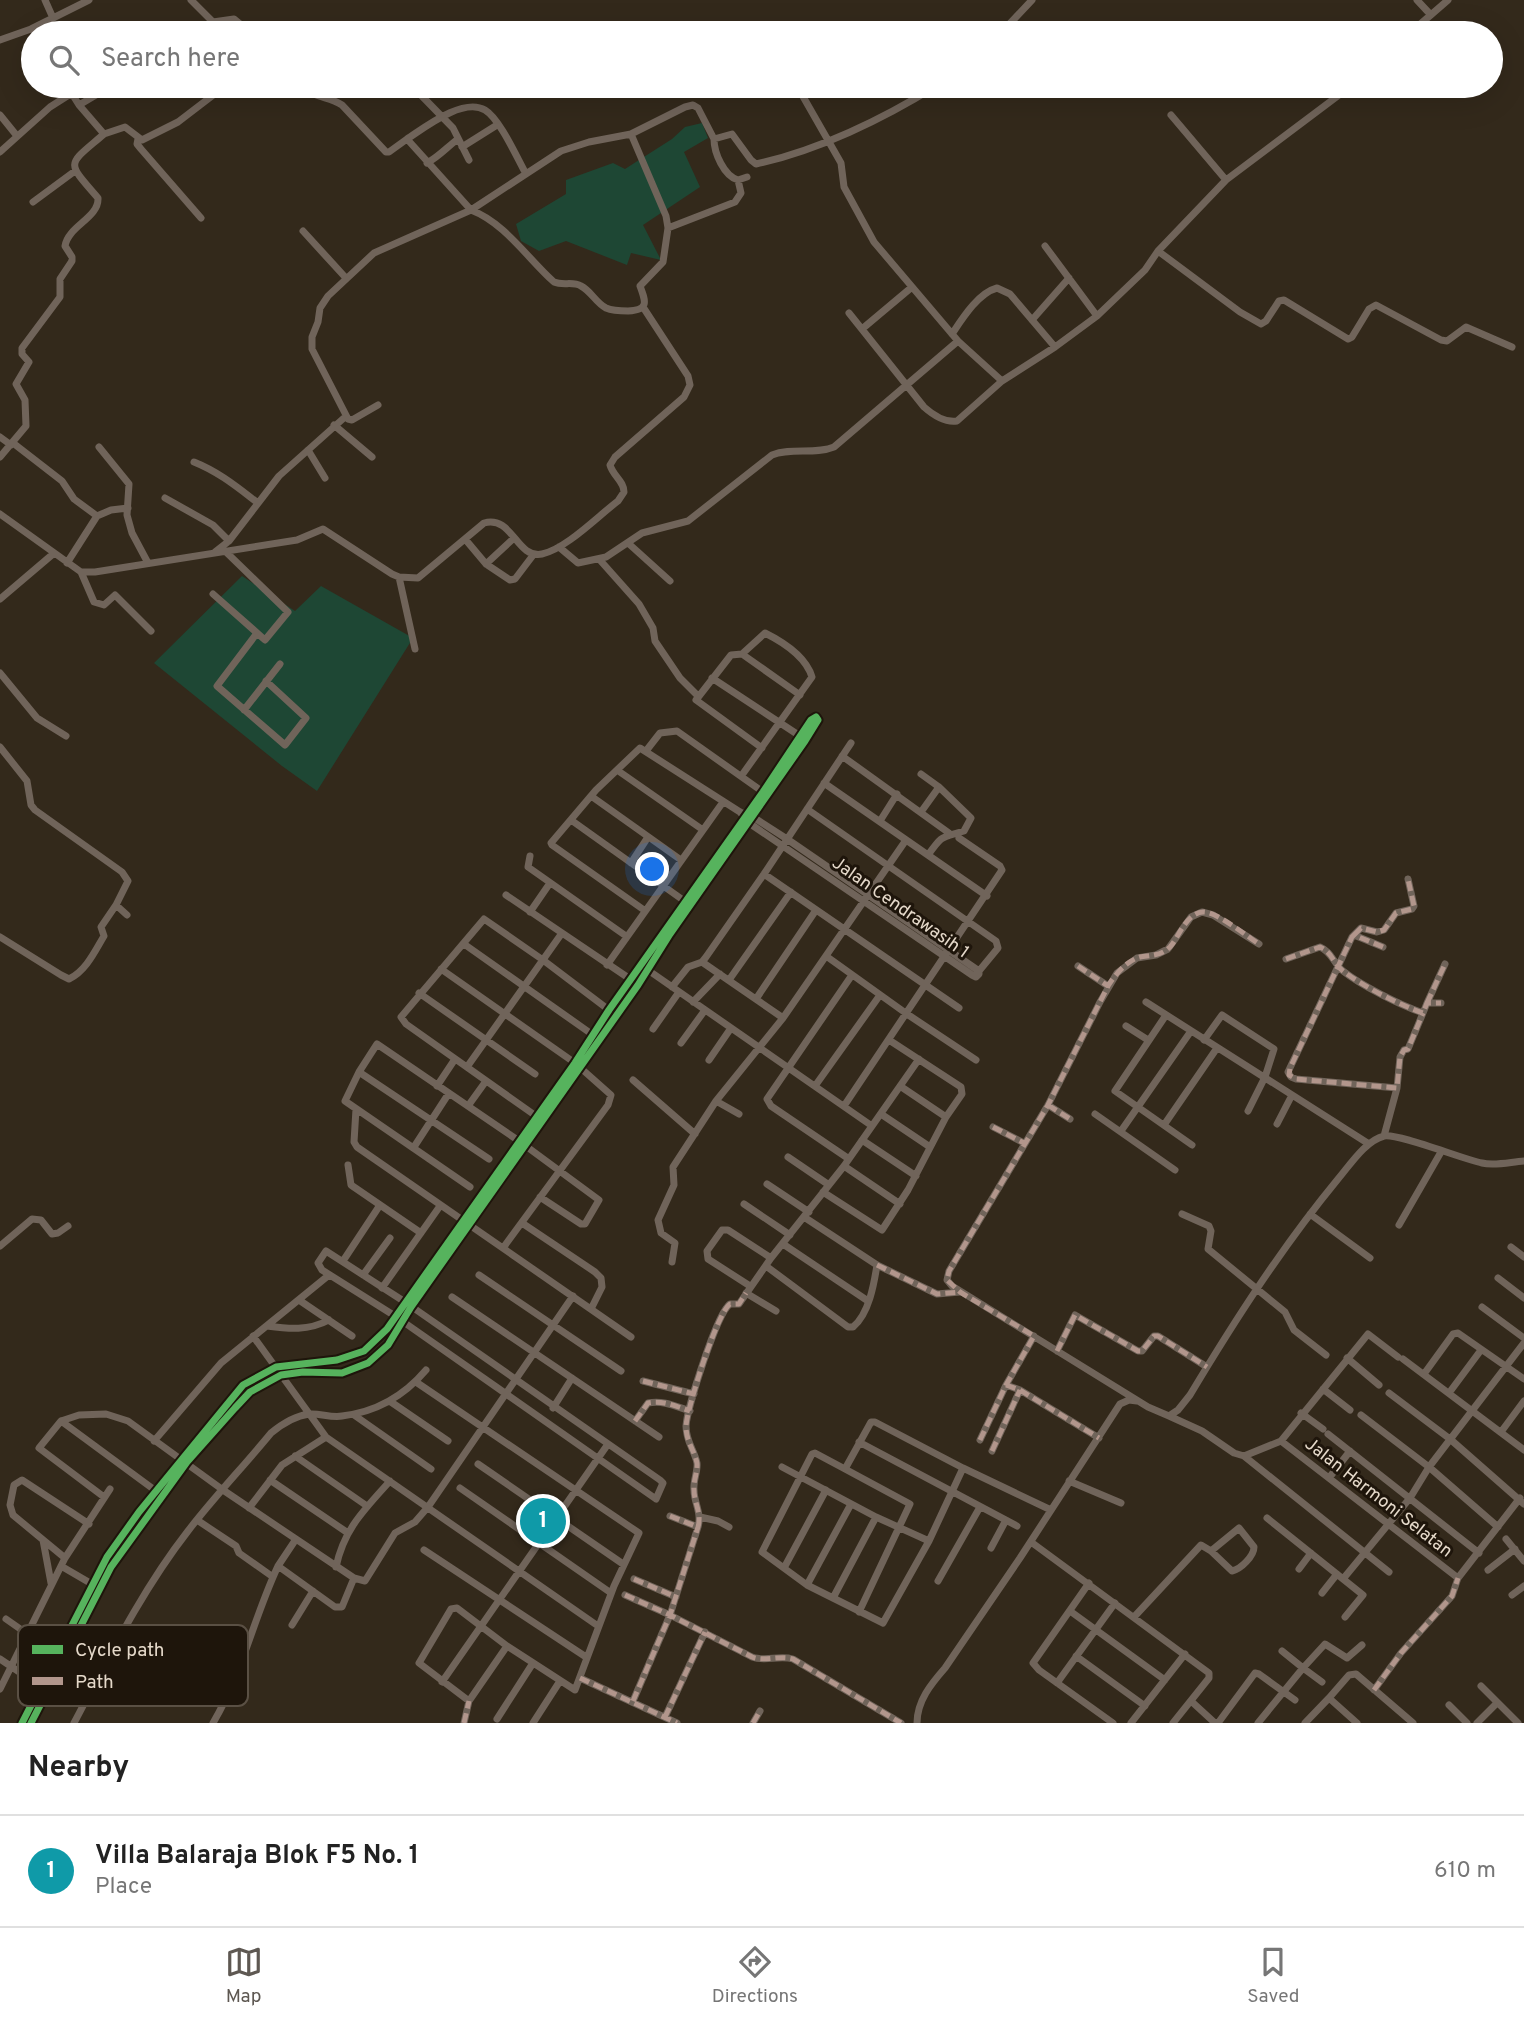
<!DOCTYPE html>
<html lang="en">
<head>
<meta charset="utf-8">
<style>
  :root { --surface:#fff; --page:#f6f6f6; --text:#222; --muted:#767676; --line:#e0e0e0; --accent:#5e5852 }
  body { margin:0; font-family:Overpass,sans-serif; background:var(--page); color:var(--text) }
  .you { position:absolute; left:653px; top:870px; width:24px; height:24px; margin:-18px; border:5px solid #fff; border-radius:50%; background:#1a73e8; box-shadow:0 0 0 10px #1a73e833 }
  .badge { display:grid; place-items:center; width:46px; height:46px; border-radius:50%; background:var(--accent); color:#fff; font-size:23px; font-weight:700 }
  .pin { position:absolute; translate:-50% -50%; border:4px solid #fff; box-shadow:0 2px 7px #0006 }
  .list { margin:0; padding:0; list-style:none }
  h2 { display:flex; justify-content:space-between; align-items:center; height:91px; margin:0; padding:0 28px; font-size:30px }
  h2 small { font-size:23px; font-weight:400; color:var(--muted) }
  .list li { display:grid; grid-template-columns:46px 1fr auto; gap:21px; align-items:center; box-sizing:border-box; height:112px; padding:0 28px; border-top:2px solid var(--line) }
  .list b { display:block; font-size:26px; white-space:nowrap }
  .list p { margin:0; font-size:23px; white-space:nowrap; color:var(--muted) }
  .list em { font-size:23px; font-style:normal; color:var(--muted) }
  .icon { flex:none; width:38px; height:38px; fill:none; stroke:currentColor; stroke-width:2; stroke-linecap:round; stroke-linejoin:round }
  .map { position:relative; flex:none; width:1524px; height:1723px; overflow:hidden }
  .search { position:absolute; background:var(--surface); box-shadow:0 7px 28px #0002; left:21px; right:21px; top:21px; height:77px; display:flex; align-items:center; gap:18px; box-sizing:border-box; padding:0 24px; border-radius:38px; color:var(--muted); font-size:26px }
  .sheet { height:203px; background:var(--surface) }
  nav { display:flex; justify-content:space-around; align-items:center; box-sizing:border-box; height:98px; border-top:2px solid var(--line); background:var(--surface); font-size:19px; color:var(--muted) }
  nav a { display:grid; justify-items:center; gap:4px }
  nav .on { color:var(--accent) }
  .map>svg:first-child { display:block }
</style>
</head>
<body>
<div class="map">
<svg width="1524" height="1723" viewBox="0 0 1524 1723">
  <rect width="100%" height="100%" fill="#33291b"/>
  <path fill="#1e4734" d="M 702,123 L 708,138 L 684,152 L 700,187 L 643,225 L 661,260 L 631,253 L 627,265 L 566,241 L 539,251 L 521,241 L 516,224 L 566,194 L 566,180 L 613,163 L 625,169 L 672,139 L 685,127 Z
    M 242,576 L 295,611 L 321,586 L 413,638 L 317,791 L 282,766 L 154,663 Z"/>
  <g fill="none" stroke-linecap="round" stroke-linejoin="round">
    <path stroke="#70645a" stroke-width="7" d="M 45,0 L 53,18
      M 191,0 L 213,22 L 234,19 L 251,33
      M 1417,0 L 1430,14
      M 1001,33 L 1032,0
      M 1410,33 L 1448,0
      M 0,40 L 31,29 L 89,0
      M 302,86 C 316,99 328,96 342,105 L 386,152 L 389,152 L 407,139 L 471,210 C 505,223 528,259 554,282 C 563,286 573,281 581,286 C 591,291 596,303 606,308 C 613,311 620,311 628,311 C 649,310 646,302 640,286 L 663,262 L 668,228 L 666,216 L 631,134
      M 804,86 L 801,88 L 801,93 L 841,163 L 844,187 L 874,242 L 958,341
      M 415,89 L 453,128 L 469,160
      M 79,105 L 101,92 L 104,86
      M 0,115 L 17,136
      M 1171,115 L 1226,180
      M 104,134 L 125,127 L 142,140 L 178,122 L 225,86
      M 138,139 L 137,144 L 141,149 L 201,218
      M 407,139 C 424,128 463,97 485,110 C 500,119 517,158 526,174
      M 714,139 C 714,153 724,176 738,180 L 747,177
      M 462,147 L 497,125
      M 0,152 L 50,107 L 72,93
      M 427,163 C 440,156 447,147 458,139
      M 33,202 L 75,171
      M 668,228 L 735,202 L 741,193 L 738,180
      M 303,231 L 345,277
      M 1045,246 L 1097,316
      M 1158,251 L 1240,312 L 1261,324 L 1266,321 L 1279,301 L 1284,300 L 1348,339 L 1352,337 L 1369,309 L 1376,305 L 1441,340 L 1447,341 L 1466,327 L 1512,347
      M 849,313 L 924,407 C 933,415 944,423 957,421 L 1002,381
      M 1032,320 L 1069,278
      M 862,329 L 912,287
      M 952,334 C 962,319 978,293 997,288 L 1010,294 L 1055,347
      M 378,405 L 352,420 L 348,419 L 312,349 L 312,337 L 318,322 L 320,308 L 328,296 L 374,253 L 471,210 L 561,151 L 589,142 L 631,134 L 685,107 L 693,105 L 698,108 L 714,139 L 732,134 L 751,160 L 756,164 C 817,151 883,119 936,86
      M 334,425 L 372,457
      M 0,437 L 11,445
      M 13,443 L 62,481 L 74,499 L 97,516 L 111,510 L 128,508
      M 99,447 L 129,484 L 127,515 L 132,533 L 148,563
      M 308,450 L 325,478
      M 0,457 L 26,426 L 25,400 L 16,384 L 29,362 L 22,354 L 22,348 L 60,297 L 60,279 L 72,261 L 72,257 L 65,246 C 68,226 99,218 98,198 C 65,160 67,166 104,134 L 79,105 L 67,86
      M 194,462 C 219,472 237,487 258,503
      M 165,498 L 213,525 L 229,541
      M 0,514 L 81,572 L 95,572 L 297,540 L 323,529 L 392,574 L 399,577 L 418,578 L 484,523 C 513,515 516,559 542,554 C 566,549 598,516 618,501 L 624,492 C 624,481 613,476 610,465 L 615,457 L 684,397 L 690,385 L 688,376 L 643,307
      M 465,539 L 486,564 L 510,580 L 515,579 L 534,554
      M 628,543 L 670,581
      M 559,547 L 578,563 L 606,557 L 642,533 L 688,521 L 772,455 C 792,447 814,455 834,447 L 958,341 L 1002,381 L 1055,347 L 1097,316 L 1145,270 L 1158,251 L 1226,180 L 1351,86
      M 215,552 L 229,541 L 279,476 L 345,417
      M 599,559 L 639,604 L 653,628 L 655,641 L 680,678 L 698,696
      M 67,563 L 97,516
      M 486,564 L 514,538
      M 81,572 L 94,602 L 104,605 L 115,595 L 151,631
      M 399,577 L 415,649
      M 213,594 L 265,640 L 288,612 L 225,551
      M 0,599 L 53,554
      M 257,633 L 217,686 L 285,745 L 306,718 L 266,681
      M 742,654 L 800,695
      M 0,673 L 37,718 L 66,736
      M 712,678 L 800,736
      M 244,710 L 280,664
      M 0,747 L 27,781 L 31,805 L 35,810 L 122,872 L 128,881 L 116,905 L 101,927 L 104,936 C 95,951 86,971 69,979 L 61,975 L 0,937
      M 646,751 L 660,733 L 677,731 L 763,792
      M 842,756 L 949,833
      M 617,770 L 703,830
      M 921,774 L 939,787 L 921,812
      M 742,775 L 812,677 C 806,657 783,642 765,633 L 742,654 L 731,655 L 696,700 L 762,748
      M 824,783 L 987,896
      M 591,796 L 681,860
      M 807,809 L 996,941 L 998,948 L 979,971
      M 571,820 L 690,905
      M 880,821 L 897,794
      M 928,855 C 943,834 941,838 964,831 L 971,818 L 939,787
      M 530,856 L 528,867 L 626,936
      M 631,863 L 648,837
      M 764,874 L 959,1008
      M 506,895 L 633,981
      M 116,905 L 127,915
      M 644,910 L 552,845 L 551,843 L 596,790 L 640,748 L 740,812 L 753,817 L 787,839 L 979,971 L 979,974 L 976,977 L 972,975 L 749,823 L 740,812
      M 530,912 L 550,883
      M 1354,935 L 1361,928 L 1377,932 L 1384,930 L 1396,913 L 1412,909 L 1414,906 L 1408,879
      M 464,944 L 593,1035
      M 1259,944 L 1213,915 L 1202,912 L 1191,917 L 1168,949 L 1156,955 L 1137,958 L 1117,973 L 1100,1002 L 1048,1105 L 949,1271 L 947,1280 L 952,1286 L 1148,1407 L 1169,1416 L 1178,1410 L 1190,1395 C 1235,1320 1282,1247 1338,1179 C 1350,1165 1365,1141 1384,1136 C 1398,1133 1462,1159 1482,1163 C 1495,1166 1510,1162 1524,1161
      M 1383,947 L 1354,935 L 1352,937 L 1288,1072 L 1291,1077 L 1296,1079 L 1397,1088
      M 826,956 L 907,1014 L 976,1060
      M 1286,959 L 1320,947 C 1332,952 1333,963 1343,971 C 1362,986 1400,1005 1423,1013 L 1427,1003 L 1441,1003
      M 702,962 L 783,1018
      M 607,965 L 723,802
      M 1078,966 L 1108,986
      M 645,968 L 872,1126
      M 441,969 L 575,1063 L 611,1095 L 608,1105 L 503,1248
      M 729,980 L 791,892
      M 672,987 L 688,967 L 702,962 L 706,957 L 764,874 L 851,743
      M 419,993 L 535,1074
      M 756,999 L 816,910
      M 693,1002 L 720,974
      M 1146,1002 L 1369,1144
      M 1427,1003 L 1445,964
      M 1166,1015 L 1115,1091 L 1192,1145
      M 1126,1026 L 1148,1040
      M 653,1029 L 679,992
      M 1204,1040 L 1222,1015 L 1274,1049 L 1265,1077 L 1248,1111
      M 681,1043 L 705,1010
      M 709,1060 L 731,1028
      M 467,1067 L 562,933
      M 359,1072 L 489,1159
      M 633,1080 L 695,1134
      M 437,1086 L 455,1059
      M 815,1086 L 880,995
      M 900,1086 L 946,1117
      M 716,1101 L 739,1114
      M 1048,1105 L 1070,1119
      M 468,1106 L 486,1081
      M 844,1106 L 1000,873 L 1002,870 L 1000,866 L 959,838
      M 356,1109 L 354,1142 L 357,1147 L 631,1337
      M 881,1114 L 930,1147
      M 1095,1114 L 1175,1170
      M 536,1116 L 406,1024 L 401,1017 L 484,919 L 543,960 L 609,1010
      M 1277,1124 L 1292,1095
      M 1164,1125 L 1217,1048
      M 993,1127 L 1024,1143
      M 1121,1131 L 1191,1031
      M 1384,1136 L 1397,1088 L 1400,1057 L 1404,1050 L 1408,1049 L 1423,1013
      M 862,1140 L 916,1176
      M 414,1147 L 449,1093
      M 788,1157 L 829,1185
      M 849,1159 L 771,1106 L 767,1099 L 852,975
      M 348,1165 L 351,1185 L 421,1233
      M 844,1166 L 900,1204
      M 767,1184 L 809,1212
      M 470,1187 L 345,1101 L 359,1072 L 377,1044 L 519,1141 L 599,1200 L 585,1224 L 581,1224 L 540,1197
      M 823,1192 L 882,1230 L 908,1190 L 946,1117 L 962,1094 L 961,1087 L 889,1040
      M 744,1204 L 790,1235
      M 1182,1214 L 1209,1226 L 1211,1231 L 1208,1249 L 1285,1312 L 1294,1330 L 1326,1355
      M 1310,1214 L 1370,1258
      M 804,1217 L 877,1265 L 937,1294 L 960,1292
      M 522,1223 L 595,1272 L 601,1278 L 602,1287 L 591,1309
      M 1399,1225 L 1441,1152
      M 783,1244 L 868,1301
      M 0,1246 L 32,1219 L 41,1220 L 52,1234 L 58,1233 L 68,1226
      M 1511,1247 L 1524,1257
      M 326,1251 L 405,1302 L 660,1480 L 663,1483 L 656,1499 L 395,1316 L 322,1270 L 318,1263 Z
      M 343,1261 L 380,1205
      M 672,1262 L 675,1243 L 661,1233 L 658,1220 L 674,1185 L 673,1167 L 716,1101 L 783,1018 L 906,840
      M 766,1266 L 848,1327 L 853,1327 C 869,1314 874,1284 877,1265
      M 363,1275 L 390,1238
      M 479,1275 L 621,1371
      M 1498,1278 L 1524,1298
      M 750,1286 L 708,1259 L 707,1251 L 722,1230 L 728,1230 L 771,1258
      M 382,1288 L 440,1206
      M 746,1293 L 776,1311
      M 452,1297 L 659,1437
      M 299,1300 L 352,1336
      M 1482,1307 L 1524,1338
      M 267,1326 C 289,1329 308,1331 329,1320
      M 253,1336 L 326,1437 L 598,1626
      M 1057,1351 L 1075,1315 L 1138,1351 L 1142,1351 L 1154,1336 L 1158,1336 L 1207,1367
      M 1347,1358 L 1379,1385
      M 1403,1359 L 1524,1450
      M 1424,1374 L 1453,1334 L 1458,1333 L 1524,1379
      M 643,1381 L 694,1394
      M 416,1382 L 639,1533 L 614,1586 L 575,1690 L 507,1646 L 457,1608 L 451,1609 L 419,1663 L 469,1701
      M 1006,1385 L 1020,1390 L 1099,1438
      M 1323,1389 L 1350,1410
      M 1389,1393 L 1450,1439 L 1524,1504
      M 1449,1393 L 1481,1350
      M 391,1402 L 448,1441
      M 553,1408 L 572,1378
      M 1301,1413 L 1323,1429
      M 354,1415 L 431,1469
      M 1361,1415 L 1429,1467 L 1498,1527
      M 1169,1416 L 1202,1431 L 1234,1453 L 1244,1456 L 1389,1572
      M 61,1421 L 156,1491
      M 635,1421 L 648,1403 C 663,1400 675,1406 690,1411
      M 1501,1432 L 1524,1401
      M 1328,1434 L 1479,1553
      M 980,1440 L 1006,1385 L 1034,1336
      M 154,1441 L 221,1363 L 329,1275
      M 1281,1441 L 1458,1578
      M 859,1442 L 1017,1526
      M 992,1451 L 1020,1390
      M 295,1456 L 367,1506
      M 1244,1456 L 1281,1441 L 1368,1334 L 1398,1357
      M 478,1464 L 623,1564
      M 782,1467 L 876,1517 L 929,1541
      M 963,1468 L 875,1422 L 871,1422 L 845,1469 L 815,1453 L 812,1454 L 762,1552 L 807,1585 L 883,1623 L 929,1541 L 963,1468 L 1051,1510
      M 845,1469 L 910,1504 L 859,1612
      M 1329,1478 L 1350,1451
      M 270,1480 L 348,1533
      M 1069,1481 L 1121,1503
      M 460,1488 L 611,1593
      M 104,1497 L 39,1448 L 61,1421 L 79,1415 L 106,1414 L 128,1421 L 223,1490 L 354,1578 L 342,1607 L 335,1607 L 278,1566 L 296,1539
      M 249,1508 L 282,1465 L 326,1437
      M 670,1516 L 698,1527 C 702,1513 694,1503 694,1490 C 693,1481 698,1471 697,1463 C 694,1449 686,1442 686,1426 C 687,1408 717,1313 730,1304 L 739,1304 L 771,1258 L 844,1166 L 919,1059
      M 700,1517 L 718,1521 L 729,1527
      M 1267,1518 L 1363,1595 L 1345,1617
      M 197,1520 L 236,1546 L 239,1553 L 273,1577
      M 1506,1539 L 1524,1561
      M 43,1540 L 51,1583
      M 1031,1542 L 1209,1673 L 1209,1678 L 1173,1723
      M 991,1548 L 1006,1520
      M 424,1550 L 586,1657
      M 65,1558 L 13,1515 L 10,1505 L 14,1485 L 22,1480 L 89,1524
      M 61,1566 L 97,1587
      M 336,1567 C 344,1529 364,1510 390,1481
      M 784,1568 L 826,1490
      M 1299,1569 L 1311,1553
      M 1488,1570 L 1515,1549
      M 354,1578 L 365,1581 L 395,1533 L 415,1522 L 428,1507 L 573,1296
      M 634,1579 L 676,1597
      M 1343,1579 L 1410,1498 L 1429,1467 L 1524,1343
      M 938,1581 L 980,1507
      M 1089,1583 L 1033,1663 L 1039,1670 L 1113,1723
      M 807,1585 L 851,1504
      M 1322,1593 L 1337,1574
      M 625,1595 L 670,1615 L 752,1657 C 765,1662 779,1655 793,1659 L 901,1723
      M 1512,1595 L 1524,1586
      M 833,1598 L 876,1517
      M 1070,1611 L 1165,1680
      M 1134,1617 L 1201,1545 L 1211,1551 L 1232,1571 C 1241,1569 1254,1556 1254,1547 L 1239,1528 L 1211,1551
      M 6,1619 L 26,1633
      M 292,1625 L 313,1591
      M 120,1636 L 186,1688
      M 1282,1651 L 1303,1668 L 1325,1644 L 1347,1658 L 1362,1645
      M 1076,1656 L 1145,1706
      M 0,1659 L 43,1688
      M 55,1668 L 92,1689
      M 580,1678 L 677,1723
      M 442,1682 L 608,1444
      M 1057,1683 L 1115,1603
      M 1481,1686 L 1518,1723
      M 0,1689 L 65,1558 L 110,1489
      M 1374,1690 L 1401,1653 L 1452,1596 L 1458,1578 L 1520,1498
      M 1329,1698 L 1349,1675 L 1356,1674 L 1413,1723
      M 633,1701 L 670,1615 L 698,1527
      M 1191,1701 L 1215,1723
      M 1449,1705 L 1467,1723
      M 665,1717 L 705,1632
      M 497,1719 L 533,1663
      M 22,1723 L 107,1557 L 139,1512 L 243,1385 L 276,1367 L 337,1360 L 364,1351 L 387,1329 L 575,1063 L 609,1010 L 763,792 L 811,720 L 816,717 L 818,720 L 805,741 L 670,934 L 638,985 L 411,1307 L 388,1345 L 368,1363 L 342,1373 L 303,1372 L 281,1375 L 250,1392 L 235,1408 L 187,1462 L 111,1567 L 31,1723
      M 74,1723 C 109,1657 142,1590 188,1531 C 214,1497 244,1466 271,1433 C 282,1424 294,1416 309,1414 C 320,1413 331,1418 342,1416 C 376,1412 404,1396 426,1370
      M 213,1723 C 242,1674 254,1617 278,1566
      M 464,1723 L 469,1701 L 507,1646
      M 533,1723 L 560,1681
      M 753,1723 L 760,1711
      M 917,1723 C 917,1701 931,1684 945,1668 L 1020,1558 L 1120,1404 L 1129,1400 L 1137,1401
      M 1131,1723 L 1185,1654
      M 1218,1723 L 1255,1673 L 1259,1674 L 1295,1700
      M 1258,1723 L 1303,1668 L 1322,1682
      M 1305,1723 L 1329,1698 L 1357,1723
      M 1477,1723 L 1497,1703"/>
    <path stroke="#b2968c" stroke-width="5" stroke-dasharray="10 5" stroke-linecap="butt" d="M 1354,935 L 1361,928 L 1377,932 L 1384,930 L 1396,913 L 1412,909 L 1414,906 L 1408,879
      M 1383,947 L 1354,935 L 1352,937 L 1290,1068 L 1289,1075 L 1296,1079 L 1397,1088 L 1400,1057 L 1404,1050 L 1408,1049 L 1423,1013
      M 1286,959 L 1320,947 C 1332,952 1333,963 1343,971 C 1362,986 1400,1005 1423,1013 L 1427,1003 L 1441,1003
      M 1078,966 L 1108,986
      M 1427,1003 L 1445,964
      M 1048,1105 L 1070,1119
      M 993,1127 L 1024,1143
      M 877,1265 L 937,1294 L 960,1292
      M 1057,1351 L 1075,1315 L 1138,1351 L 1142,1351 L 1154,1336 L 1158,1336 L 1207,1367
      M 643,1381 L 694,1394
      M 1006,1385 L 1020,1390 L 1099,1438
      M 635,1421 L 648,1403 C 663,1400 675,1406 690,1411
      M 980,1440 L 1006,1385 L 1034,1336 L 960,1292 L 947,1280 L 949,1271 L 1048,1105 L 1108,986 C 1115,975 1126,961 1140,957 C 1151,955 1161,956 1170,947 C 1179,937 1186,913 1203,912 C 1216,911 1248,937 1259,944
      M 992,1451 L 1020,1390
      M 670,1516 L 698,1527 C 702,1513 694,1503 694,1490 C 693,1481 698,1471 697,1463 C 694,1449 686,1442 686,1426 C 687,1408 717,1313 730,1304 L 739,1304 L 746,1293
      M 634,1579 L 676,1597
      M 625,1595 L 670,1615 L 752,1657 C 765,1662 779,1655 793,1659 L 901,1723
      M 580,1678 L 677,1723
      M 1374,1690 L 1401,1653 L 1452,1596 L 1458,1578
      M 633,1701 L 670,1615 L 698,1527
      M 665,1717 L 705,1632
      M 464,1723 L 469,1701
      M 753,1723 L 760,1711"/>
    <defs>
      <path id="cycleway" d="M 22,1723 L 107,1557 L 139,1512 L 243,1385 L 276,1367 L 337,1360 L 364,1351 L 387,1329 L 575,1063 L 609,1010 L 763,792 L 811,720 L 816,717 L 818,720 L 805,741 L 670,934 L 638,985 L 411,1307 L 388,1345 L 368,1363 L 342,1373 L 303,1372 L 281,1375 L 250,1392 L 235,1408 L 187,1462 L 111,1567 L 31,1723"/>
    </defs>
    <use href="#cycleway" stroke="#1e150b" stroke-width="11"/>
    <use href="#cycleway" stroke="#56b35d" stroke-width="7"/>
  </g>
  <g text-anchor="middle" stroke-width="6" stroke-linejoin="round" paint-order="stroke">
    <g font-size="18" fill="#e5d9ca" stroke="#1e150b">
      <text transform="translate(901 907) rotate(35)" y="6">Jalan Cendrawasih 1</text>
      <text transform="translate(1379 1497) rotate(38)" y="6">Jalan Harmoni Selatan</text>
    </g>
  </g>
  <rect x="18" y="1625" width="230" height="81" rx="10" fill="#1e150b" stroke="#5a5044" stroke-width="2"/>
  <rect x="32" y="1645" width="31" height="9" fill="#56b35d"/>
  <rect x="32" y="1677" width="31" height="8" fill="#b2968c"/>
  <g font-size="19" fill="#e5d9ca">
    <text x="75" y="1656">Cycle path</text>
    <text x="75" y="1688">Path</text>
  </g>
</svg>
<div class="you"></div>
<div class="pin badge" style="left:543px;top:1521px;background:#0f9aa8">1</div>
<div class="search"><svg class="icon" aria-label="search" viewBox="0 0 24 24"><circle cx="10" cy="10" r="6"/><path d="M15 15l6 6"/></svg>Search here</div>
</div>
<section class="sheet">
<h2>Nearby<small></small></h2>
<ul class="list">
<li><span class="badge" style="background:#0f9aa8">1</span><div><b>Villa Balaraja Blok F5 No. 1</b><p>Place</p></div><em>610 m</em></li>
</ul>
</section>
<nav>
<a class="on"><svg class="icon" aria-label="map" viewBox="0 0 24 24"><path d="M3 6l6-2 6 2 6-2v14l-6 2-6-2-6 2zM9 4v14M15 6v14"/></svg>Map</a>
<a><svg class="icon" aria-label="directions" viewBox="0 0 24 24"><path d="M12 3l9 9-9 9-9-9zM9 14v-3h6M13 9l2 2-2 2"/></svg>Directions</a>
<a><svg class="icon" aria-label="saved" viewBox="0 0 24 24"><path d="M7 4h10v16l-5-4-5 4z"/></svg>Saved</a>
</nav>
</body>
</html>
